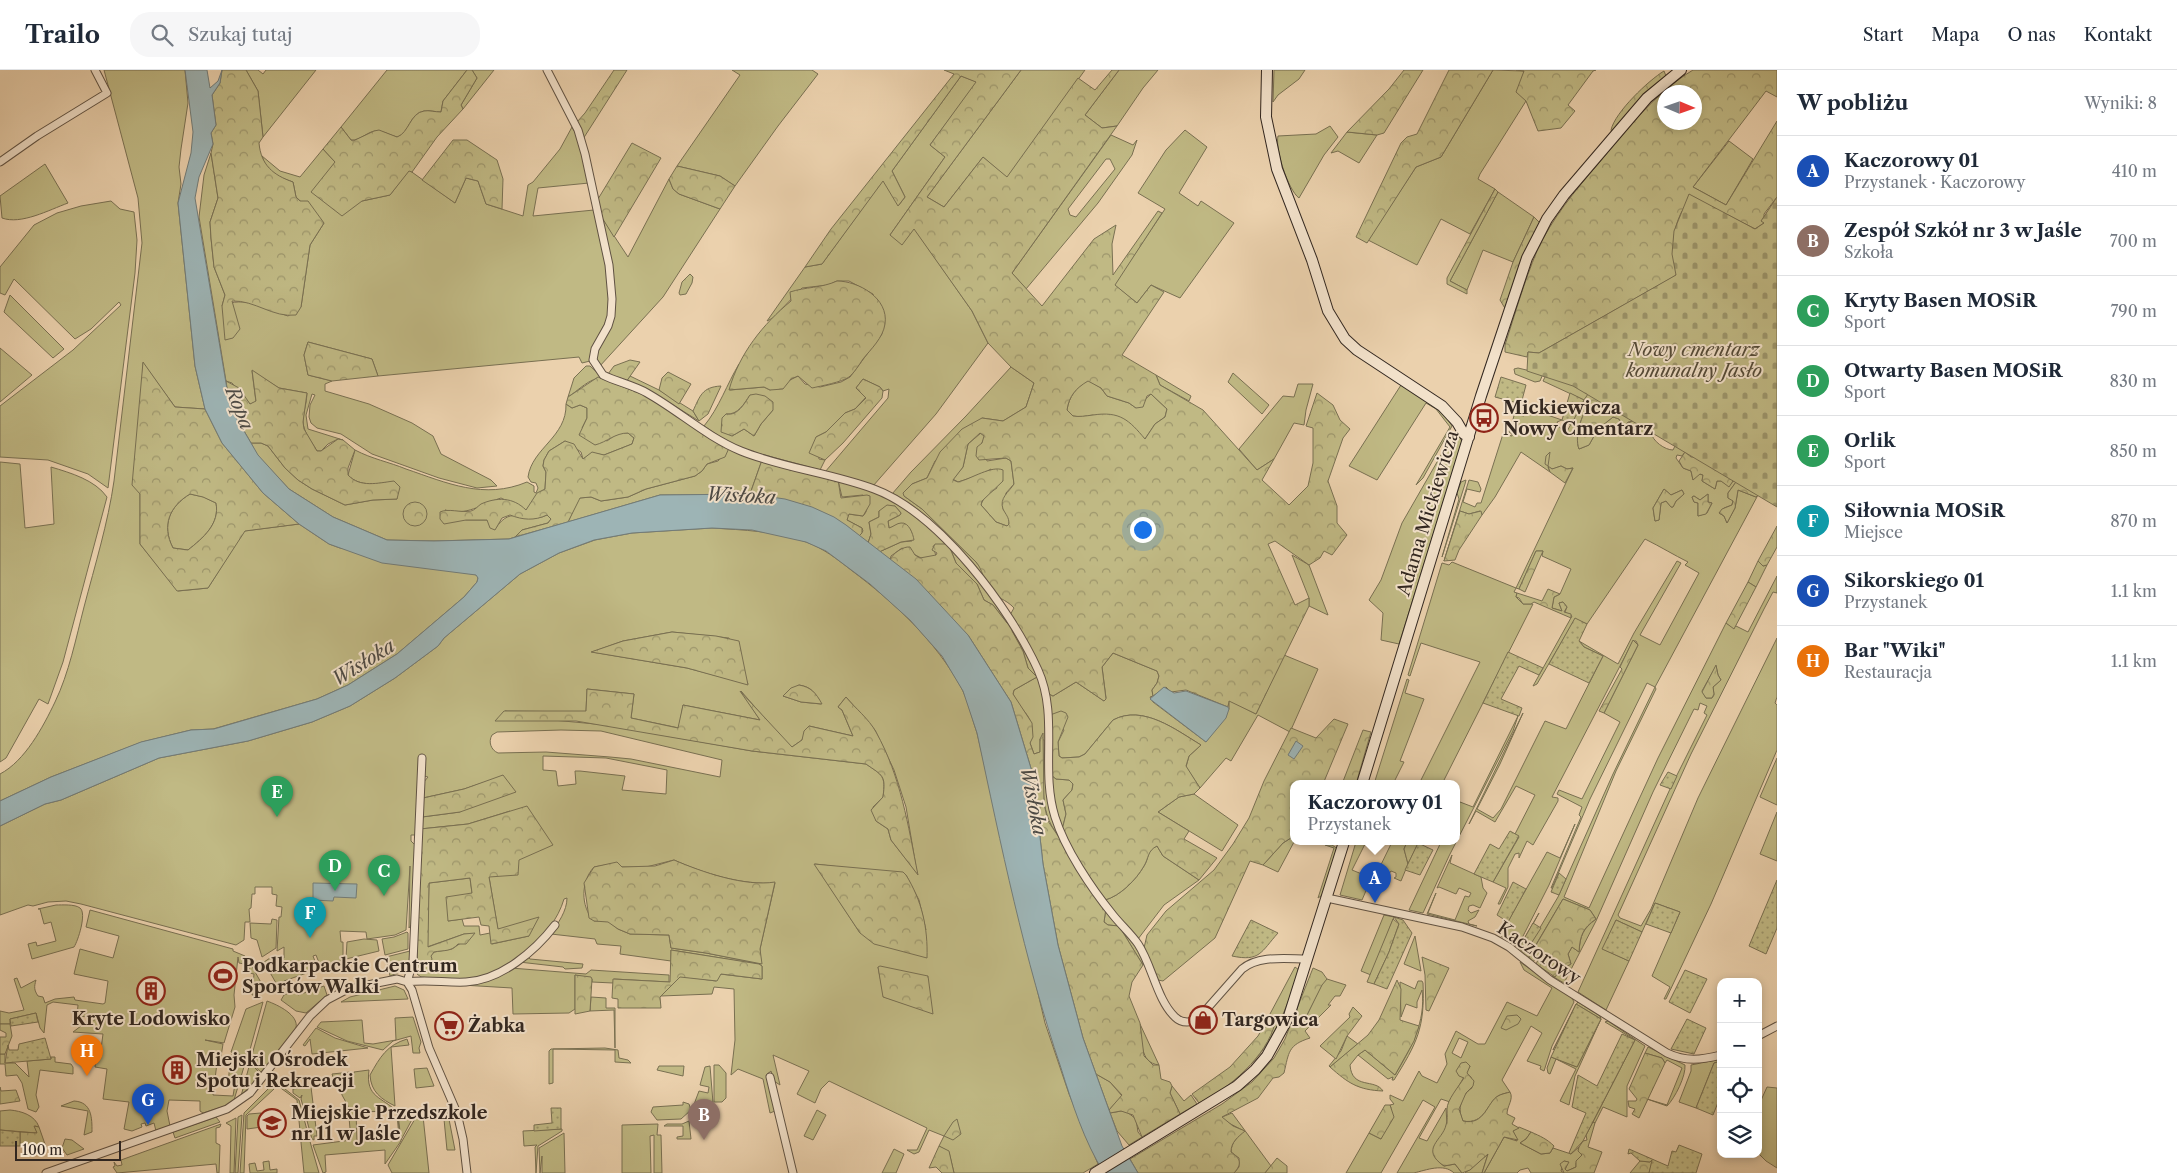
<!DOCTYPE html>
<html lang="pl">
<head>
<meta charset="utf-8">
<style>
  :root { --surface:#fff; --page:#f6f6f7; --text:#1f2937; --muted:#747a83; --line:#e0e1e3; --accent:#8f2418 }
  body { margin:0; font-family:"Libre Caslon Text",serif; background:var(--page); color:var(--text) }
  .controls { position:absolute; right:15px; bottom:15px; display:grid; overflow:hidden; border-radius:10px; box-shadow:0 2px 8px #0003 }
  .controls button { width:45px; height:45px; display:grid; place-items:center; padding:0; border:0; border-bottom:1px solid var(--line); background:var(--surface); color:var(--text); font:25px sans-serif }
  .compass { position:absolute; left:1657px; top:15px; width:45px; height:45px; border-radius:50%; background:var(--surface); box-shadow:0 2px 8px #0003; rotate:92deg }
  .scale { position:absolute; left:15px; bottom:12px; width:106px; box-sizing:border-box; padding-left:5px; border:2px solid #322720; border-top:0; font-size:14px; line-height:18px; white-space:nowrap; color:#322720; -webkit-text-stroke:4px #f2e1ca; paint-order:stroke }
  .you { position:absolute; left:1142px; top:459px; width:18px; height:18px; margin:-12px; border:4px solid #fff; border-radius:50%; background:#1a73e8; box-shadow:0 0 0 8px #1a73e833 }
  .badge { display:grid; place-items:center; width:32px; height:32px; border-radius:50%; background:var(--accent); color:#fff; font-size:16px; font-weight:700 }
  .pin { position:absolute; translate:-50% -41px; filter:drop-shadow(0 1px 2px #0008) }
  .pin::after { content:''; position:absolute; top:26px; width:18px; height:15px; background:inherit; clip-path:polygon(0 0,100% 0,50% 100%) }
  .popup { position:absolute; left:1290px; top:710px; width:170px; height:65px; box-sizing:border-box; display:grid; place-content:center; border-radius:10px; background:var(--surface); filter:drop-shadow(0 1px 4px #0005); font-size:16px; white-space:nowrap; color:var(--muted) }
  .popup b { font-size:19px; color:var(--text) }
  .popup::after { content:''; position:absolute; left:50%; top:100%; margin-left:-10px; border:10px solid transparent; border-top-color:var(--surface) }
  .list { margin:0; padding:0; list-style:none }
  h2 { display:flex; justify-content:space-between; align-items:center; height:65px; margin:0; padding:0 20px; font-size:21px }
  h2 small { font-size:16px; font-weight:400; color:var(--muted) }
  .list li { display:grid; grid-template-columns:32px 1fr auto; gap:15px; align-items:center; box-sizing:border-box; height:70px; padding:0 20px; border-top:1px solid var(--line) }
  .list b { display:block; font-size:19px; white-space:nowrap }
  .list p { margin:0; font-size:16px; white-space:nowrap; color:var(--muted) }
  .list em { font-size:16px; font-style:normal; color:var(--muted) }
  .icon { flex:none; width:28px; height:28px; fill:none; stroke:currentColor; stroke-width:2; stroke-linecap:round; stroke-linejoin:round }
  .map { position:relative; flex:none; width:1777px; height:1103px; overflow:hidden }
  header { display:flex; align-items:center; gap:30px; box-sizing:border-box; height:70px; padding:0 25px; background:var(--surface); border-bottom:1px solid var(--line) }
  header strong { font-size:24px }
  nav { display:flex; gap:28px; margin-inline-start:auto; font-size:18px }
  .search { width:350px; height:45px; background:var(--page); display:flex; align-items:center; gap:12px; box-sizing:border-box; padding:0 18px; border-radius:20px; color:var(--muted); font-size:19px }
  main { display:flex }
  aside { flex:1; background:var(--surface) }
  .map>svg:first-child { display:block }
</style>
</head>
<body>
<header>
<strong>Trailo</strong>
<div class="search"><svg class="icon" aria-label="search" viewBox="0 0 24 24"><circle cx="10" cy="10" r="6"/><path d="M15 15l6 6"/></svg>Szukaj tutaj</div>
<nav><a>Start</a><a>Mapa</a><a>O nas</a><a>Kontakt</a></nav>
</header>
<main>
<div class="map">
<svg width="1777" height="1103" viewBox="0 0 1777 1103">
  <defs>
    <pattern id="forest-crowns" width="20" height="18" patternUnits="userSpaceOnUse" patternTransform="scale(1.25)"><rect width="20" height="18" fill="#c0b984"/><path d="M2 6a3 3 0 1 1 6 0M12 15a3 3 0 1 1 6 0" fill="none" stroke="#9d966c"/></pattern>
    <pattern id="cemetery-stones" width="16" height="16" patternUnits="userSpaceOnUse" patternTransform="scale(1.25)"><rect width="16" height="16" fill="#c0b984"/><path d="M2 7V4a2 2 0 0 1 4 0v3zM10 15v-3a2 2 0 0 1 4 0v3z" fill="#9d966c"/></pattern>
    <pattern id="garden-dots" width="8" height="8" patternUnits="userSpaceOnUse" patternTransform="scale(1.25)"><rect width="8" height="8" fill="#c0b984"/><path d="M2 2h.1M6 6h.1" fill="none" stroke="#9d966c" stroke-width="1.8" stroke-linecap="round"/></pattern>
  </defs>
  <rect width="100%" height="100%" fill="#ebd1ad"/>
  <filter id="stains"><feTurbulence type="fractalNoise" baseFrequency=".004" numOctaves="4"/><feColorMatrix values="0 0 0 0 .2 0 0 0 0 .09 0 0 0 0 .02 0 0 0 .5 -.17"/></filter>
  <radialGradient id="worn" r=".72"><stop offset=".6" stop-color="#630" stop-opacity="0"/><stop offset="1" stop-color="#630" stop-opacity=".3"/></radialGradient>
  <path fill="#c0b984" stroke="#797052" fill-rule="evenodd" d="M 104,0 L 185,0 L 188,33 L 181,79 L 179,97 L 181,114 L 178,133 L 195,296 L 205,339 L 175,337 L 143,293 L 140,423 L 140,474 L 178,521 L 208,518 L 244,461 L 299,454 L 329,474 L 340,478 L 477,505 L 478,508 L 477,512 L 464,527 L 397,584 L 348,615 L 317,629 L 213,659 L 191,660 L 142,672 L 51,707 L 0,731 L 0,704 C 25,691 43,657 55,632 C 69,603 76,568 84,537 C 95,495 108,453 114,411 L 142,173 L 138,128 Z
    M 246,0 L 258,0 L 263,4 L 266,0 L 316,0 L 263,67 L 258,21 Z
    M 387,0 L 467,0 L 443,31 L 441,42 C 435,42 429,40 424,41 C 410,43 409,63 398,67 C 391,66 384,61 378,61 C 368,60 361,71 351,70 L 341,57 Z
    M 472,0 L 494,0 L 463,39 L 461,35 L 477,8 Z
    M 732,0 L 812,0 L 818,4 L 778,56 L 735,116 L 720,106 L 677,96 L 740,5 Z
    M 1021,0 L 1085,0 L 1007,108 L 983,87 L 944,137 L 927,127 Z
    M 1119,0 L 1158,0 L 1143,18 L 1117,56 L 1102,58 L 1085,45 Z
    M 1274,0 L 1305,0 L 1299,9 L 1278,25 L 1273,32 Z
    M 1493,0 L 1524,1 L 1526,31 L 1480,104 L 1478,109 L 1495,119 L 1470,164 L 1441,149 L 1417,195 L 1368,170 L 1416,97 L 1441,87 Z
    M 961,6 L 977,12 L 930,75 L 945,87 L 890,165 L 914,158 L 972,241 L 988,273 L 936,344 L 873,416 L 825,402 L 888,328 L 889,319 L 883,321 L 880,317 L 863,309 L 856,318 L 866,327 L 855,339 L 845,343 L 826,362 L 816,367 L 819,389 L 825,390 L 820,400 L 746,380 L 731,374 L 704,356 C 719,338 727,314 739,294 L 730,320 L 764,317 L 770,320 L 798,306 L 805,314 L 820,317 L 841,312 L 850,307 L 882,264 L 873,224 L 849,211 L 837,211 L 828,215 L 802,218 L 773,248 L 767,251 L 805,197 L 822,194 L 883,110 L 899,135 L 905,127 L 892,101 ZM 750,325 L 773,340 L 761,354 L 754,366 L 744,359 L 732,366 L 726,344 C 738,345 744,334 750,325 Z
    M 1330,56 L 1338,67 L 1324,85 L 1299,128 C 1288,120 1275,79 1278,66 L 1316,64 Z
    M 572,57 L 577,66 L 589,113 L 538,118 L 533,146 L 594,140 C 599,165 613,218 609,241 C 606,259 589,274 590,291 L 582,293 L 579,287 L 378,306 L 372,289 L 308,272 L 304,285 L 308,305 L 332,311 L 325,314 L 325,321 L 369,334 L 412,353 L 433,366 L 441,384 L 491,410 L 497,416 L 477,418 L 439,408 L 372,384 L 341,364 L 317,358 L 311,353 L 309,347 L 310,335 L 315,325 L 312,324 L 306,345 L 308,359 L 343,370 L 338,369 L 328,374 L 321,381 L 317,381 C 312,372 303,362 303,351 C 303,342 307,333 307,323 L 279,318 L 252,301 L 256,332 L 250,334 L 232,313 L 226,311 L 199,147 L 204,105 L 211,83 L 218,128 L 210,152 L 211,168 L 214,197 L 225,225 L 222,236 C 244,225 266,239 288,246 L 301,237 L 310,175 L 324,153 L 296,127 L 293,112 C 278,107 266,102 262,86 L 280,101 L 300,107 L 323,79 L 335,92 L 362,131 L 390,125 L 409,100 L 455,133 L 466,108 L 478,111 L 486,134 L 523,146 L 528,115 L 533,112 L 560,79 Z
    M 1185,60 L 1207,77 L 1179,123 L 1198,136 L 1201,131 L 1234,153 L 1180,228 L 1151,215 L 1137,233 L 1114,215 L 1165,139 L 1138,123 L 1166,80 Z
    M 1347,62 L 1377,65 L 1359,93 L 1338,81 L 1331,83 Z
    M 1111,65 L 1133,75 L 1137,70 L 1132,85 L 1098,133 L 1026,219 L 1012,203 ZM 1106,89 L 1110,89 L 1115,99 L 1076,147 L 1070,145 L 1068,139 Z
    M 1729,71 L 1753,89 L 1726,135 L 1693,117 Z
    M 45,94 L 68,133 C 49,140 21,155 2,148 L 0,126 Z
    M 669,109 L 673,119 L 679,124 L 720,139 L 663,227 L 599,297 L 596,286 L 612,251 L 601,146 L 628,187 Z
    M 1498,122 L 1534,147 L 1513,192 L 1483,180 L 1467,220 L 1450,211 Z
    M 111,131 L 120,139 L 134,142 L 137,170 L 135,203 L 108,418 L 88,404 L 48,390 L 0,387 L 0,336 L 73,280 L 121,235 L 119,232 L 91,259 L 75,269 L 14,209 L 5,225 L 0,223 L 0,197 L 34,155 L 57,143 L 81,136 Z
    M 10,225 L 64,279 L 53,288 L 4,242 Z
    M 0,278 L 32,305 L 0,332 Z
    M 586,296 L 590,296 L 603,308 C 590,307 578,321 568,327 L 574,308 Z
    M 1011,297 L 1034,313 L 1026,337 L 1003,351 L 982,348 L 935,391 L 927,408 L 912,414 L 904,426 L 922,439 L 976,492 L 983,500 L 987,515 L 978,503 L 892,424 L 911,402 L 966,346 Z
    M 1518,298 L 1543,304 L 1540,311 L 1535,312 L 1515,304 L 1514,299 Z
    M 1233,303 L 1269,335 L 1262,344 L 1228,312 Z
    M 1156,305 L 1191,326 L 1189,331 L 1160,315 Z
    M 1546,305 L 1599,325 L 1685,376 L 1683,380 L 1685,382 L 1682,386 L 1677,385 L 1676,388 L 1683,398 L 1691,401 L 1693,410 L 1699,404 L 1703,405 L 1702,411 L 1715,419 L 1717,411 L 1721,411 L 1729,416 L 1733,411 L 1736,412 L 1728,423 L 1728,428 L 1733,430 L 1732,435 L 1724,438 L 1719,443 L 1724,446 L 1727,453 L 1735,438 L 1738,420 L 1756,427 L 1758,425 L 1757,421 L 1751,421 L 1745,418 L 1746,412 L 1777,430 L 1777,433 C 1770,429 1764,428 1758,425 L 1655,617 L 1656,619 L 1616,701 L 1564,827 L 1589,838 L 1658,688 L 1726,553 L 1734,558 L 1736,556 L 1748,562 L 1777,506 L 1777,523 L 1773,522 L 1764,539 L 1691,684 L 1618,845 L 1620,848 L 1641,856 L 1651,839 L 1698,728 L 1777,568 L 1777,627 L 1775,633 L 1777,635 L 1777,680 L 1711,834 L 1666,929 L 1664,929 L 1670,917 L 1652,906 L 1680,842 L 1655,833 L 1642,862 L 1616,850 L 1603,879 L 1629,891 L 1606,940 L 1578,922 L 1670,719 L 1707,645 L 1704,643 L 1707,636 L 1700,633 L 1698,640 L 1694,639 L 1653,722 L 1596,851 L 1564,913 L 1552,906 L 1555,906 L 1560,900 L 1571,894 L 1568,884 L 1572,877 L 1579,882 C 1580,865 1583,859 1596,849 L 1590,840 L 1563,829 L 1528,888 L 1518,879 L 1539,843 L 1520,878 L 1525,883 L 1558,827 L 1613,704 L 1655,617 L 1647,613 L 1590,729 L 1552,818 L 1551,818 L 1581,747 L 1579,745 L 1582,737 L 1557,724 L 1559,720 L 1582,729 L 1620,652 L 1604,643 L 1638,575 L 1636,571 L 1633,571 L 1552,727 L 1558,728 L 1558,731 L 1533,775 L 1527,771 L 1519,788 L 1519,783 L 1515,784 L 1508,798 L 1508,817 L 1500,834 L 1498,834 L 1506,818 L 1493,812 L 1519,767 L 1515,764 L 1535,725 L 1516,716 L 1495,752 L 1476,741 L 1469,754 L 1523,643 L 1500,694 L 1477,739 L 1493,748 L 1501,739 L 1545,651 L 1566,659 L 1603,586 L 1584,577 L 1579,571 L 1618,594 L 1634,563 L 1677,491 L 1681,493 L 1640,565 L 1660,575 L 1699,503 L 1685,495 L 1688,492 C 1674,485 1661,477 1645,469 L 1587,554 L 1575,549 L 1537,614 L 1533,616 L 1572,546 L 1565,542 L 1567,537 L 1563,532 L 1559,533 L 1562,541 L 1552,538 L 1554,527 L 1560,524 L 1571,499 L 1542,486 L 1543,481 L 1536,481 L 1519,519 L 1516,518 L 1514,522 L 1517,523 L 1516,527 L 1523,534 L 1533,534 L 1442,714 L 1419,714 L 1480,592 L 1421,573 L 1410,606 L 1408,605 L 1442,493 L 1449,495 L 1452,492 L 1516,518 L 1573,398 L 1567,399 L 1561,396 L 1553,399 L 1548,397 L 1550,402 L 1521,382 L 1495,427 L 1482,445 L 1480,441 L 1469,444 L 1460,441 L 1444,491 L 1469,410 L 1478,412 L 1481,419 L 1480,422 L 1467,419 L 1463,432 L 1475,437 L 1477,433 L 1481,433 L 1503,364 L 1512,366 L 1512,364 L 1509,362 L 1514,346 L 1509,343 L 1512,335 L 1520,337 L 1518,345 L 1524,346 L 1527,338 L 1562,350 L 1557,352 L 1560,358 L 1564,359 L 1565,365 L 1584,330 L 1543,311 ZM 1588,325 L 1633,351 L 1628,353 L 1624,357 L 1619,349 L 1613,347 L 1598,359 L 1589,375 L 1579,379 C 1574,365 1582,346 1589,333 L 1584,330 ZM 1651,362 L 1665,367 L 1672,371 L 1675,376 L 1673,380 C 1665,380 1652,371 1651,362 ZM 1664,419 L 1671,425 L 1682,420 L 1684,424 L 1676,431 L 1673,437 L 1671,437 L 1666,431 L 1661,433 L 1659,450 L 1655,451 L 1653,438 ZM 1708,424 L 1708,432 L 1712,433 L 1707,443 L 1698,446 L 1698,433 L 1694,432 L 1692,427 L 1694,426 L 1700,430 ZM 1716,596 L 1718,605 L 1721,610 L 1713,617 L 1714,625 L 1712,628 L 1706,628 L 1702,621 Z
    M 630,306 L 659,320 L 693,341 L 699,351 L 652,322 L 626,312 Z
    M 1088,310 L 1101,318 L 1107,326 L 1129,333 L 1136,338 L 1151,324 L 1167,339 L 1165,347 L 1155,354 L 1145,369 L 1093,345 L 1080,347 L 1073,346 L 1067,340 C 1069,326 1076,318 1088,310 Z
    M 1298,314 L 1313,314 L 1306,340 L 1304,355 L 1294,353 L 1274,389 L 1257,400 L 1239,379 L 1283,326 L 1294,327 Z
    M 1401,315 L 1441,339 L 1452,356 L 1423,408 L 1416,415 L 1450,357 L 1436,339 L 1426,333 L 1377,410 L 1349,396 Z
    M 566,334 L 572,338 L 580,335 L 587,338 L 587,348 L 582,358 L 607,371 L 618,363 L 628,363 L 634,368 L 632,374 L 604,385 L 592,383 L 583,389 L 581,382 L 565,371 L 549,381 L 544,390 L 543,396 L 546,402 L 545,419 L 526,440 L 501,428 C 479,435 468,446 445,440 L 466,450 L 488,450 L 495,459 C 513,432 524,456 547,445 L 551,449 L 548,453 L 522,460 L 515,467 L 509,469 L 434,471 L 387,470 L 333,447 L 289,419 L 257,385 L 251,373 L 261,373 L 268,376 L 285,398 L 298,410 L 312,419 L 345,435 L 373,430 L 397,429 L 394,412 C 378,413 360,418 348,405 L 355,380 C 372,389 389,392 406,399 C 447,413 484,430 527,412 L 534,416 L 534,422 L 536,423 L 538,418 L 536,413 L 531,412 L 528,407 C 532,378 567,367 566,334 Z
    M 981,363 L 985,366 L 982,373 L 987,391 L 1006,388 L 1011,391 L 1014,414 L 1006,423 L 1003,439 L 1009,447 L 1009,454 L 1007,456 L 996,452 L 981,435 C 983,427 991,422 997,418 L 991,399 L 980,405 L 958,412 L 953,409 L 963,397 L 968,374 Z
    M 1456,364 L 1459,365 L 1462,372 L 1399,574 L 1381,570 L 1383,543 L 1369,530 L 1381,510 L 1402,453 L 1452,366 Z
    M 729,378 L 762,390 L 750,424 L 660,425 L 568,452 L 579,428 L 591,427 L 601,431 L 628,427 L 646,419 L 695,406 L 702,401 L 707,394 L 718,391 Z
    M 0,392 L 20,394 L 25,458 L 54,454 L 51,397 C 71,403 95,410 107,427 L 63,592 L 48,634 L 39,629 L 6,688 L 0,692 Z
    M 838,410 L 864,418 L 904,435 L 946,474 L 933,476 L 936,486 L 923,489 L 902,478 L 891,486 L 890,490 L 879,482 L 901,472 L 912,471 L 911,461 L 905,454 L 889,458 L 888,451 L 900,445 L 901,443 L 895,436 L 879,441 L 879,447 L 869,452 L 871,464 L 868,473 L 859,466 L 863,461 L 862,458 L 847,450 L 848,444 L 863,446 C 870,439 866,433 863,425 L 842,427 Z
    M 1466,410 L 1465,414 L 1442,487 L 1459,429 L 1457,423 L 1461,412 Z
    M 190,424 L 204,427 L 216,433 C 220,454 203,468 188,480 L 173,478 C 161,455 170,436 190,424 Z
    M 712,458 C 743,460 776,461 806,472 C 823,478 837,489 851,500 C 895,533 936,571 962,619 C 969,632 972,649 977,663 L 1045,953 L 1069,1024 L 1098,1094 L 1083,1103 L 954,1103 L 949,1082 L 939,1076 L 944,1066 L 929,1060 L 919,1082 L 914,1084 L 907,1080 L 917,1080 L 927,1058 L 829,1011 L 821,1019 L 815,1033 L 797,1024 L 809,1001 L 773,985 L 780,1015 L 774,1011 L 771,1001 L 766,1005 L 775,1041 L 770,1043 L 763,1009 L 738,999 L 731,1005 L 735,970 L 734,919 L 714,917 L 712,924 L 661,926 L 680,906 L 716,911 L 720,904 L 762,909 L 762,896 L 758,894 L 671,880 L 671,891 L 620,884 L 621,876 L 597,874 L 595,869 L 551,864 C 558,853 567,841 567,828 L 564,829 C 553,868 502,910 460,910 C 447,911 434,908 421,907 L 417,904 L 415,886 L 420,898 L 434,882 L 452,879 L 474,864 L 464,864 L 427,877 L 429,813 L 470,808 L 472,823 L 448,851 L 462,849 L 464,856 L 479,856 L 480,865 L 490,863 L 492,874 L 529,866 L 498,860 L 489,807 L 510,741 L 468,754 L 420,759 L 422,747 L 460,742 L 503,706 L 464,719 L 423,728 L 423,713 L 428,707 L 424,706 L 416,765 L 411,765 L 411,771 L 415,775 L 412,854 L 409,858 L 410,796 L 406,860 L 395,865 L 367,869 L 366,862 L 340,861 L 341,872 L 343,872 L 343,890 L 321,898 L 316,885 L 313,886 L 318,899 L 284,911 L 283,919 L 275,916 L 276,913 L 264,892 L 270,888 L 284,888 L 284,877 L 277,881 L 279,847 L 281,847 L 282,837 L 276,836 L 277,825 L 272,824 L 272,817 L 255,817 L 255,824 L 252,824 L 251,838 L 249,839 L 250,852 L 245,852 L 244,870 L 236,875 L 81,834 L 66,831 L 48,832 L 33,836 L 28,835 L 0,845 L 0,756 L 45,734 L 61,730 L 159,688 L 248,671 L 312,652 L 350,636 L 395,608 L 438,576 L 444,568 L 520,504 L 559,483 L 595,470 L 632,463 ZM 672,562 L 729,568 L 748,614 L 687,598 L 592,582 L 623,571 ZM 799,615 C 812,617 815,623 821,634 L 801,632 L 783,626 ZM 587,619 L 634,624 L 631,648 L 679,658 L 683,635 L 760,650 L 741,621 L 789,676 L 792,677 L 802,670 L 809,656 L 853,666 L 842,640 L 838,637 L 846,627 L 875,660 L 894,700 L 906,737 L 917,803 L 891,770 L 888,759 L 876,751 L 873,737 L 883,727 C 886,705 882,705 866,694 L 752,681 L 606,655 L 542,649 L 505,641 L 586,642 ZM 561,660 L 601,661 L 722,690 L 720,707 L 631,689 L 610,687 L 546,682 L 498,683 C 491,680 488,672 492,665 L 497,662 ZM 543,686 L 606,688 L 667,700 L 666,724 L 622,720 L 625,706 L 580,701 L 575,701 L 576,714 L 558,716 L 556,701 L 543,700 ZM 674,790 C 705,804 742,815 775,813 L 760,879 L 761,894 L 706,883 L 671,878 L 669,865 L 630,864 L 618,859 L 608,851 L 594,851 C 580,836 581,811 594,797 L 611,794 L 622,797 L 646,797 ZM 815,794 L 906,805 L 919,830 L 926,860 L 860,863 ZM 878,897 L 933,943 L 884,927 Z
    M 950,478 L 980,512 L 1012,555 L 1007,553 L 993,535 L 984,530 L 977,514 L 956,493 Z
    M 1292,485 L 1309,495 L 1328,545 L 1309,536 L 1309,528 Z
    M 1758,491 L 1763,496 L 1767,495 L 1756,517 L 1748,512 Z
    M 1013,557 L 1031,590 L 1043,621 L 1047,672 L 1059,766 C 1036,741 1045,702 1044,670 L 1040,669 L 1040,682 L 1034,684 L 1030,673 C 1037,645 1023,646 1013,624 L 1014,620 L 1037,607 L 1028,598 L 1023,581 L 1012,561 Z
    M 1113,583 L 1157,601 L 1159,606 L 1157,613 L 1152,620 L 1153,626 L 1150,627 L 1153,632 L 1206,672 L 1229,639 L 1229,630 L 1256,644 L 1284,585 L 1318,599 L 1290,662 L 1258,645 L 1231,691 L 1226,688 L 1200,718 L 1186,697 L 1189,686 L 1201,675 C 1176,660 1143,634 1113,650 L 1085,684 L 1079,687 L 1062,688 L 1059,686 L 1058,672 L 1064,660 L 1050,645 L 1049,624 L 1053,626 L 1076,612 L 1104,631 L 1106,628 L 1102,597 Z
    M 1407,609 L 1409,610 L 1405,623 L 1424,629 L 1400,691 L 1404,692 L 1393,714 L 1374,714 Z
    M 1518,646 L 1513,661 L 1449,786 L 1423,843 L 1409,840 L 1441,772 L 1456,772 L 1456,740 L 1460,732 L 1473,737 Z
    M 1777,688 L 1777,735 L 1760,727 Z
    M 1050,704 L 1056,709 L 1069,710 L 1073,714 L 1072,720 L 1063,730 L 1066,744 L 1062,760 L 1055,742 Z
    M 1194,724 L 1238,755 L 1222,781 L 1158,742 L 1179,727 Z
    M 1777,742 L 1777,791 L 1760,784 Z
    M 1575,754 L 1549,815 L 1520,872 L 1515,876 L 1498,864 L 1501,864 L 1547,782 L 1560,788 Z
    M 1294,766 L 1294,772 L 1278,802 L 1263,795 L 1283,773 Z
    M 1356,772 L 1366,772 L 1352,800 L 1374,809 L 1392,772 L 1407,772 L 1404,779 L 1408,794 L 1401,811 L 1394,808 L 1396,807 L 1396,803 L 1391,801 L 1388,805 L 1381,802 L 1374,818 L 1372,815 L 1368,816 L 1362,830 L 1340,825 Z
    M 1325,775 L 1332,775 L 1338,779 L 1324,824 L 1318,828 L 1334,778 Z
    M 1157,776 L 1163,786 L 1199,810 L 1164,835 L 1138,869 L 1129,862 L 1105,830 C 1120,826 1136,810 1144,796 C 1149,788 1147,780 1157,776 Z
    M 1452,785 L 1450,793 L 1481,807 L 1483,818 L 1487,823 L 1480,838 L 1473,835 L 1469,836 L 1468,840 L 1471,843 L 1479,840 L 1475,847 L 1468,851 L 1469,854 L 1477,856 L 1427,844 L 1436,823 L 1428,843 L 1455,850 L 1465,826 L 1469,827 L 1471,823 L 1459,818 L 1456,824 L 1439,817 L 1437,818 Z
    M 56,835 C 62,835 75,834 80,838 C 87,843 78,871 74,877 L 32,889 L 28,874 L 36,872 L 37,876 L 56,871 L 51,852 L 44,854 L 40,839 L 38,839 Z
    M 1106,838 C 1116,850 1145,880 1143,895 L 1119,856 L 1108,855 L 1104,852 Z
    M 90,840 L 233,879 L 233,881 L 245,886 L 244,894 L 239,893 L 238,887 L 234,925 L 235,937 L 224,973 L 205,970 L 223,974 L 220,993 L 217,993 L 213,1025 L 233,1026 L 235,1014 L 228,1013 L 231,985 L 246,990 L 234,1030 L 225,1036 L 203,1043 L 200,1041 L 200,1031 L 169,1030 L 167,1041 L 170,1056 L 156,1061 L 154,1053 L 146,1056 L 145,1053 L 141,1054 L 142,1057 L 132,1061 L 124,1059 L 129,1032 L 103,1029 L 107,999 L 95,997 L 97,979 L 101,979 L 103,964 L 73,962 L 89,950 L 95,950 L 94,945 L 89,947 L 77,946 L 78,935 L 53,932 L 47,935 L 44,963 L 40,958 L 36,943 L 10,949 L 10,954 L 0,954 L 0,941 L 9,943 L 24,940 L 14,909 L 17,908 L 21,918 L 36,910 C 34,917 34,920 38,926 L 43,927 L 45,933 L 55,929 L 74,927 L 75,930 L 103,934 L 105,933 L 108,911 L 74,904 L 80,879 L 113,888 L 119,866 L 86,857 Z
    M 1384,845 L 1394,847 L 1371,905 L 1361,901 Z
    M 272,849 L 277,850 L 276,878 L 262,887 L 257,870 L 251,868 L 250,853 L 271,854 Z
    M 407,862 L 408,863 L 408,879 L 385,885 L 382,869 L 394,867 Z
    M 1415,866 L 1421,901 L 1404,894 Z
    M 364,869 L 377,870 L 379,881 L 346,889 L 347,872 Z
    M 410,881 L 409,893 L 405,900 L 390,906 L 386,887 Z
    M 527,886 L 530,889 L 583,894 L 582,898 L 565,899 L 563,897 L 519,892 Z
    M 1520,892 L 1572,928 L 1574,932 L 1552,976 L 1544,1001 L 1540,999 L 1541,996 L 1527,991 L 1542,963 L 1531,956 L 1502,1010 L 1510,1022 C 1507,1023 1501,1024 1498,1026 C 1487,1033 1485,1055 1463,1051 C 1457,1040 1461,1025 1472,1018 L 1471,1007 L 1466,1003 L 1470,996 L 1450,1032 L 1441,1029 L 1419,1068 L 1427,1071 L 1446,1038 L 1447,1055 L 1439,1092 L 1444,1096 L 1455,1094 L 1462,1103 L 1454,1103 C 1444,1093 1426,1100 1414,1103 C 1409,1103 1402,1103 1397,1103 L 1435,1037 L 1423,1030 L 1381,1103 L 1346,1103 L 1369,1063 L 1381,1069 L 1391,1038 L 1390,1035 L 1394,1034 L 1390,1029 L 1390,1025 L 1403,1031 L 1419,1001 L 1422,1006 L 1437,1013 L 1447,994 L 1445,984 L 1456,961 L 1478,974 L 1485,974 L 1507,932 L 1537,946 L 1552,918 L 1524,900 ZM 1459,968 L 1468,972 L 1461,988 L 1452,983 Z
    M 250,893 L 263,916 L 259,925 L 252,925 L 254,904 L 249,903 Z
    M 1295,897 L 1299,900 C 1288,934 1277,966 1252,993 L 1275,955 L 1273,953 L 1262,959 Z
    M 511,898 L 586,904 L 591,900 L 669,905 L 669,912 L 614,909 L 613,913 L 592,912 L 592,909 L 575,905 L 575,939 L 569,943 L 513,944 L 512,918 L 462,915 Z
    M 1327,909 L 1346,915 L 1340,926 L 1335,926 L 1328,935 L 1331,935 L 1313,953 L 1306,947 L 1322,914 Z
    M 1418,911 L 1422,911 L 1423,913 C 1425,958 1417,973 1394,1010 L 1392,1010 L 1393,1007 L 1388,1009 L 1358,985 L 1365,980 L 1395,1005 C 1411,978 1426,952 1422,920 L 1417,932 L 1417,938 L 1406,934 L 1401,947 L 1400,912 L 1415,919 Z
    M 324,916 L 327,925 L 306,943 L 296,941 L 281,930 L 284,925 L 294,921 L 298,925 Z
    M 395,916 L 404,920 L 408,929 L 341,932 L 350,927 Z
    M 591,927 L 606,928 L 606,938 L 615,938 L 615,978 L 614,940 L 590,941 Z
    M 267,931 C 278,935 299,945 296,958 L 262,1003 L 250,992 Z
    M 263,932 L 248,987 L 231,982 L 246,939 Z
    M 1578,932 L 1600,946 L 1601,949 L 1575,1006 L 1569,1035 L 1560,1031 L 1576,999 L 1556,989 L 1550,1004 L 1548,1003 L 1547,998 L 1551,987 L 1577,997 L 1601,949 L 1576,934 L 1553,980 L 1577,933 Z
    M 413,947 L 421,972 L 419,978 L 420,983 L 413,983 L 411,966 L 393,971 L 383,980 L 347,971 L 317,957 L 321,952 L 362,950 L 364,973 L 373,974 L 396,970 L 395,948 Z
    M 1608,951 L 1645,976 L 1627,1016 L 1627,1047 L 1603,1037 L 1595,1053 L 1593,1052 L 1635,970 L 1605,952 Z
    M 1140,954 L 1159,995 C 1139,993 1142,969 1140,954 Z
    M 316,958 L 335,968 L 368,978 L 312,984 L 310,969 L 305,976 L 303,975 Z
    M 1347,966 L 1358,974 L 1330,997 L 1329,996 L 1341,981 Z
    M 407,969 L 409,975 L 391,977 L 395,1036 C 381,1029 371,1022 370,1005 C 380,987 387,975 407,969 Z
    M 1648,977 L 1685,995 C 1686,1006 1675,1028 1667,1036 L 1647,1029 L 1667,1035 L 1682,998 L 1667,990 L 1665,993 L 1662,988 L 1645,983 Z
    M 605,978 L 618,980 L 619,988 L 628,990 L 631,993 L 615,992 L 615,980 L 553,979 L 553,1013 L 549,1014 L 549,981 L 551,979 Z
    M 0,984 L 5,984 L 5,993 L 15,993 L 29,1007 L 27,991 L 51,989 L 51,987 L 55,987 L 55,992 L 71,994 L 73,997 L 73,1004 L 40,1000 L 36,1025 L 39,1037 L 36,1042 L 28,1039 L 22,1013 L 17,1005 L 6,1006 L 5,994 L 0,994 Z
    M 1721,989 L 1721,991 L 1714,993 L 1696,1038 L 1679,1032 L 1691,1001 L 1691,995 Z
    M 250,993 L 261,1004 L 241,1026 Z
    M 714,995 L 719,995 L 726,1003 L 726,1028 L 722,1032 L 714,1032 Z
    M 659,996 L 684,996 L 683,1006 L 657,1000 Z
    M 710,996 L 713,1033 L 700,1034 L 693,1037 L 699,1021 L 708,1023 L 709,1017 L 700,1015 L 705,997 Z
    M 427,998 L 434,1016 L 416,1018 L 414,999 Z
    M 369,1000 C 365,1028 383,1027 396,1041 L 356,1042 L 357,1071 L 399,1068 L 397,1043 L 401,1071 L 385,1094 L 385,1080 L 325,1085 L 326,1102 L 323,1103 L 313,1075 L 351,1070 L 348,1036 L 342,1025 L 339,1007 L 333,1007 L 332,1004 L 351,1002 L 353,1006 L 354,1002 Z
    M 1096,1004 L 1110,1012 L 1122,1026 L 1109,1040 Z
    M 280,1015 L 299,1030 L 307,1060 L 300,1061 L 297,1030 L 278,1016 Z
    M 1172,1016 L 1184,1031 L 1191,1025 L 1197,1034 L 1180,1044 L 1170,1023 Z
    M 270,1017 L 274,1019 L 246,1045 L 244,1103 L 240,1103 L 244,1043 Z
    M 311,1017 L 317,1066 L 314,1066 L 314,1070 L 312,1069 L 301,1029 L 302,1025 L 300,1028 L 293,1023 L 293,1019 Z
    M 1767,1017 L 1777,1018 L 1777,1098 L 1766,1091 L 1758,1083 L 1758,1037 Z
    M 74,1031 C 92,1032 92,1048 92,1062 L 84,1065 L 88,1041 L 61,1036 Z
    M 683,1032 L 689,1034 L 691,1040 L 681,1049 L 657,1050 L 651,1042 L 653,1037 L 683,1035 Z
    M 443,1039 L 447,1039 L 455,1080 L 447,1080 Z
    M 10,1040 C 21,1041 35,1045 39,1057 L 35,1056 L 37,1063 L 0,1060 L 0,1041 Z
    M 436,1040 L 441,1044 L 423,1046 L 429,1103 L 392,1103 L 388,1095 L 419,1042 Z
    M 817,1040 L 826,1045 L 813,1070 L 804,1066 Z
    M 1121,1041 L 1127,1042 L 1136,1049 L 1138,1062 L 1142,1067 L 1129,1075 L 1117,1061 L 1110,1043 Z
    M 416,1042 L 401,1070 L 398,1044 Z
    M 261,1043 L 262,1057 L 247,1059 L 247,1046 L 249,1044 Z
    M 1232,1043 L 1271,1096 L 1265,1103 L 1234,1103 L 1239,1097 L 1239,1088 L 1231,1082 C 1231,1072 1238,1067 1244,1061 L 1223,1050 L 1222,1047 Z
    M 242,1045 L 238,1103 L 235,1103 L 238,1047 Z
    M 216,1047 L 220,1052 L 175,1068 L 173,1062 Z
    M 236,1048 L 234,1103 L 230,1103 L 231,1056 L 226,1053 Z
    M 689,1051 L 691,1069 L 677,1069 L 677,1067 L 683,1066 L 683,1056 L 664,1056 L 667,1054 L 682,1054 Z
    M 221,1054 L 220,1057 L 216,1058 L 216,1073 L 220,1075 L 219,1103 L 217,1103 L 216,1094 L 117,1103 L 113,1097 L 115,1096 L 114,1092 L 117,1096 L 122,1095 L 121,1090 Z
    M 658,1054 L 657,1065 L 661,1065 L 662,1103 L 654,1103 L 654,1065 L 650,1066 L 651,1103 L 622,1103 L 622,1055 Z
    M 1519,1057 L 1531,1062 L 1526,1069 L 1520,1073 L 1541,1084 L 1550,1083 L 1553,1078 L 1571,1084 L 1579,1077 L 1582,1085 L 1576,1093 L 1576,1097 L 1567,1101 L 1565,1100 L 1568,1092 L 1564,1091 L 1561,1101 L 1564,1103 L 1531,1103 L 1528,1098 L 1520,1100 L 1517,1103 L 1484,1103 L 1504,1067 L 1517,1071 L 1513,1061 Z
    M 562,1059 L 562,1061 L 538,1076 L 536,1103 L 535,1077 L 537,1075 L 524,1076 L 523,1061 Z
    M 307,1061 L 319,1103 L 304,1103 L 300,1062 Z
    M 564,1063 L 565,1103 L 542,1103 L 542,1086 L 540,1103 L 539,1078 Z
    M 65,1069 L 72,1070 L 84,1079 L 67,1085 L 62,1078 Z
    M 894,1079 L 904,1084 L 896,1103 L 882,1103 Z
    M 1488,1084 L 1482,1103 L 1465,1103 Z
    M 269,1091 L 270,1100 L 277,1099 L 277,1103 L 250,1103 L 249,1094 L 255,1093 L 257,1101 L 264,1100 L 263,1092 Z"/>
  <path fill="url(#forest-crowns)" stroke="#797052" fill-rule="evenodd" d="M 222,0 L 246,0 L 258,21 L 263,67 L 259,73 C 261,95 273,105 293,112 L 296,127 L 300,131 L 308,131 L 324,153 L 310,175 L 301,237 L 296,245 C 273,248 255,230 232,231 L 240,259 L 233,268 L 225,270 L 222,236 L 225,225 L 214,197 L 211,168 L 210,152 L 218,128 L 211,83 L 213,74 L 211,63 L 216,55 L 212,25 L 220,13 Z
    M 467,0 L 472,0 L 477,8 L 461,35 L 463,39 L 437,67 L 412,102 L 409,101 L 390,125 L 362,131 L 342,146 L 311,122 L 335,92 L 323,79 L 341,57 L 351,70 L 353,71 L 374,61 L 379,60 L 397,67 C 409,63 410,43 424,41 C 429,40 435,42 441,42 L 443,31 Z
    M 614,0 L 627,0 L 583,69 L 577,52 L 585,43 Z
    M 944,0 L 1021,0 L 927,127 L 944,137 L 983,87 L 1007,107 L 1078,8 L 1095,20 L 1112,0 L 1119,0 L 1085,45 L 1102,58 L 1117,56 L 1012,203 L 1042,236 L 1094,169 L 1116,155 L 1112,174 L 1113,205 L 1158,141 L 1162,143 L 1115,215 L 1137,233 L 1151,215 L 1164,222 L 1122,285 L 1156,305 L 1160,315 L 1203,340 L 1257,400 L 1274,389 L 1262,410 L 1289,435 L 1308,416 L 1313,393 L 1313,358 L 1306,356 L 1317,323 L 1333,335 L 1340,350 L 1350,359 L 1343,368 L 1328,411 L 1337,436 L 1337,453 L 1347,465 L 1332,485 L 1324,481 L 1320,488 L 1309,495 L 1275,471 L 1268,474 L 1295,535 L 1309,528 L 1309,536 L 1256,644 L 1229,631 L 1228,637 L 1186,620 L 1171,622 L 1166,617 L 1153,626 L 1152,620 L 1157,613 L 1159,606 L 1157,601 L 1113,583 L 1102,597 L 1106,629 L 1104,631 L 1076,612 L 1053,626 L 1049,624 L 1044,610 L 1010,545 L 1014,538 C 1006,529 997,529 989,518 C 983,510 983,500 976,492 L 922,439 L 904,426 L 903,423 L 912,414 L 927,408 L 940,382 L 962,359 L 982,348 L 1003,351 L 1026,337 L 1034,313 L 1011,297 L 988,273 L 972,241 L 914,159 L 902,175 L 890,165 L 945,87 L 930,75 L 976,12 L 961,6 L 892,101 L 905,127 L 898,136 L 883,111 L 822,194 L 805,197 L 831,159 L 954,4 ZM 1088,311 L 1101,318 L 1107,326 L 1129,333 L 1136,338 L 1143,337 L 1147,326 L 1151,324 L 1167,339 L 1165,347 L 1155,354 L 1145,369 C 1129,350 1120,341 1093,345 C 1085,346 1080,347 1073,346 L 1067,340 C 1069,326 1076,318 1088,311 ZM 980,363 L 984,366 L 982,373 L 977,377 L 976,386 L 979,390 L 1006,388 L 1011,391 L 1014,414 C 1009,422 999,428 1003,439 C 1006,445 1009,447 1009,454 L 1007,456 L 996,452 L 981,435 L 982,431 L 1003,411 L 1003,400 C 992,395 971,409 958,412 L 953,410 L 963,397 L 968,374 Z
    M 1404,0 L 1423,0 L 1384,63 L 1377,65 L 1347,62 L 1389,19 Z
    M 1449,0 L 1493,0 L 1441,87 L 1416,97 L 1367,173 L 1356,167 L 1401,73 L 1407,67 L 1417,64 Z
    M 1516,0 L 1596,0 L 1593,1 L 1568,35 L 1575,41 L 1561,58 L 1538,61 L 1526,31 L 1516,22 L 1524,1 Z
    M 1693,0 L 1777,0 L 1777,27 L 1766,21 L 1693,117 L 1726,135 L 1777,51 L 1777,127 L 1764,144 L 1764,153 L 1755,159 L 1724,143 L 1682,141 C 1671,163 1672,181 1677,203 L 1675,206 L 1539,283 L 1528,282 L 1527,287 L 1505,282 L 1505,275 C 1515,244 1524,212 1537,181 C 1552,148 1575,121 1598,94 C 1626,60 1655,23 1693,0 ZM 1664,22 L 1694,22 L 1694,52 L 1664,52 Z
    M 1664,1 L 1666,6 L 1612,62 L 1611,60 C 1615,42 1649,10 1664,1 Z
    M 453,70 L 467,70 L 497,90 L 503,109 L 502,139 L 486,134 L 478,111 L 466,108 L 455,133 L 422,110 Z
    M 632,73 L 661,88 L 614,167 L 601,146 L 598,129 Z
    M 677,96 L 720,106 L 735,116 L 720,139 L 679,124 L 673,119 L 669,109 Z
    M 1495,119 L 1498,122 L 1450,211 L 1467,220 L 1467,224 L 1447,214 L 1447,208 Z
    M 1534,147 L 1540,153 L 1506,240 L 1500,230 L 1513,192 Z
    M 690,204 L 693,207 L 692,213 L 686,224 L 680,225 L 679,223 L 682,212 Z
    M 837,211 C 858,211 889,228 885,254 C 883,268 871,279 863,289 C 859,295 854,303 849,307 C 842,312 821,316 812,318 L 798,306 L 791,309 L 783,319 L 770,320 L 764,317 L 729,320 C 739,284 763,254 791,231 L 790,222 C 805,217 822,218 837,211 Z
    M 308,272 L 372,289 L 378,306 L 332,311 L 308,305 L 304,285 Z
    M 630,290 L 640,292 L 626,312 L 608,304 L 614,296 Z
    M 143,292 L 175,337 L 205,339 L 222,373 L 263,423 L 299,454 L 245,461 L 208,518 L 177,521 L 140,474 L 140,424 L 132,415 ZM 190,424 L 203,427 L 216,433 C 220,454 203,468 188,480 L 173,478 C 161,455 170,436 190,424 Z
    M 252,300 L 279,318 L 307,323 L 303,352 L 304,359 L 317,381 L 321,381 L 338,369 L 343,370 L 355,380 L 348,398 L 348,405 C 360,418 378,413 394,411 L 400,417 L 397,429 L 373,430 L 345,435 L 312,419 L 298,410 L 285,398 L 268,376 L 261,373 L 251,373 L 230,337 L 226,311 L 239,318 L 250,334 L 256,331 Z
    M 668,302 L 691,314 L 679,334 L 659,320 L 662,308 Z
    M 598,307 L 644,325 L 729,378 L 725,387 L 707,394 L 702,401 L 695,406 L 646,419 L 628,427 L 601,431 L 591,427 L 580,428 L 568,452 L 515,467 L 522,460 L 548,453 L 551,449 L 547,445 C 534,451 523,450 510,445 L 502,448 L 495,460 L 490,458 L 487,450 L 466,450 L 444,454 L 440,449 L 440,442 C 448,438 461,443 471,441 C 475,440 478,436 481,434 C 497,427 513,427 526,440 L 537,423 L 545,419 L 546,402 L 543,396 L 544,390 L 549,381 L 565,371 L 574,374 L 583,389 L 592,382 L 604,385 L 632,374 L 634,368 L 628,363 C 615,363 607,372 595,375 L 579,365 L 587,348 L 587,338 L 580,335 L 572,338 L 566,334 L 568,327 Z
    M 863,309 L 880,317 L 883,321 L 882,328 L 843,373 L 825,390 L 809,383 L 816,367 L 826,362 L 845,343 L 855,339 L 866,328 L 856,318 Z
    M 721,316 L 708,344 L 699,351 L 693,341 C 700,326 702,317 721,316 Z
    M 756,324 L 765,326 L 773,332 L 773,340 L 761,354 L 754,366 L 744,359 L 732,366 L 721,362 L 722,348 L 726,344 C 738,346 744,334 750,325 Z
    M 1588,324 L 1633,351 L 1628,352 L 1624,357 L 1619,349 L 1613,347 L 1598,359 L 1589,375 L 1579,379 C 1574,365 1582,346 1589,333 L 1584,330 Z
    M 1550,382 L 1548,396 L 1552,399 L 1561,396 L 1567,399 L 1573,398 L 1565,413 L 1550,402 L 1548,396 L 1545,394 L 1546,386 Z
    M 1685,382 L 1691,387 L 1698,387 L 1757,421 L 1758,425 L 1756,427 L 1738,420 L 1735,438 L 1727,453 L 1724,446 L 1719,443 L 1722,439 L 1732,435 L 1733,431 L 1728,428 L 1728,423 L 1736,412 L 1733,411 L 1729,417 L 1721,411 L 1717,411 L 1715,419 L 1702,411 L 1703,405 L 1700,404 L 1693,410 L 1691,401 L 1683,398 L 1679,391 Z
    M 762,390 L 838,410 L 841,428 L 867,425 L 870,426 L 870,434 L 863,446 L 849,444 L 847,450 L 862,458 L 862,463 L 859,466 C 828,439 789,429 750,424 Z
    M 1664,419 L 1671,425 L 1682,420 L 1684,424 L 1676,431 L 1673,437 L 1671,437 L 1666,431 L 1661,433 L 1659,450 L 1655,451 L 1653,438 Z
    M 1708,424 L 1708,432 L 1712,433 L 1706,444 L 1698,446 L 1698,433 L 1694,432 L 1692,427 L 1694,426 L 1700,430 Z
    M403 444a12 12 0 1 1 24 0a12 12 0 1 1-24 0Z
    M 887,435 L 895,436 L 901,443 L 900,445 L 888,451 L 889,458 C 893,457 897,453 901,453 C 909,452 913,464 914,470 L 901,472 L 879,482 L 868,473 L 871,464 L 869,452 L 879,447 L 879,441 Z
    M 1460,441 L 1469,444 L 1481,441 L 1482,445 L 1459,480 L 1455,490 L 1444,491 Z
    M 1777,456 L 1777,477 L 1767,495 L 1763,496 L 1758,491 Z
    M 935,474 L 946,474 L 950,478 L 956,493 L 977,514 L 984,530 L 993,535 L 1007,553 L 1013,557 L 1012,561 L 1023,581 L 1028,598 L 1037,607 L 1014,620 L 1013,624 L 1032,653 L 1033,667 L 1030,673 L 1034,684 L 1040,682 L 1040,669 L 1043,663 L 1044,734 L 1048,751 L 1106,838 L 1104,852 L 1108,855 L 1119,856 L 1143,895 L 1132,912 L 1129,926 L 1140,953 L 1144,986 L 1153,995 L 1159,995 L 1161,1009 L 1170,1012 L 1172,1016 L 1170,1023 L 1180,1044 L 1142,1067 L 1133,1045 L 1121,1041 L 1110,1043 L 1109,1040 L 1122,1025 L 1110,1012 L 1096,1004 L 1083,968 L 1058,875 L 1043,794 L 1033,705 L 1011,632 L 968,565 L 890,490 C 892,484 903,476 910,477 L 915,485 L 920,488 L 936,485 L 937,483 L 932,480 Z
    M 1536,481 L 1543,481 L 1525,522 L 1519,519 Z
    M 1748,512 L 1756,517 L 1734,559 L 1726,553 Z
    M 1548,519 L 1560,524 L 1554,527 L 1552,538 L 1562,541 L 1559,533 L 1563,532 L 1567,537 L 1564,542 L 1571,544 L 1571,548 L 1534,532 L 1531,534 L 1523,534 L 1519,528 L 1516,527 L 1517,523 L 1542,531 Z
    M 672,562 L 716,566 L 739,571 L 748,615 L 687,598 L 591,582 L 623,571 Z
    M 1633,570 L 1638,575 L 1604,643 L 1599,641 L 1622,599 L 1620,597 Z
    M 1716,595 L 1718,605 L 1721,610 L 1713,617 L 1714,624 L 1712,628 L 1706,628 L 1702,622 Z
    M 799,615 C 811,617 816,623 822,634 L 801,632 L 783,626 L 791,618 Z
    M 587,619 L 634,624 L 631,648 L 678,658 L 683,635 L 760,650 L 740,621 L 792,677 L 802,670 L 804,661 L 809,656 L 853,666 L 842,640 L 838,637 L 846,627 C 855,638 869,649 876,662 C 901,707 908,755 918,805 L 891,770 L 888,759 L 876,751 L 871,740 L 883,727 C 886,705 883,706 866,694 L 752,681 L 576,651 L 495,651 L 504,641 L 586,641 Z
    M 1061,641 L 1066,643 L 1068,647 L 1058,672 L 1059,686 L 1062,688 L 1079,687 L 1085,684 L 1113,650 C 1143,634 1176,660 1201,675 L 1189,686 L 1186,696 L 1200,718 L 1194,724 L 1179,727 L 1158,742 L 1189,761 L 1184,769 L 1217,788 L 1199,810 L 1163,786 L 1157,776 C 1147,781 1149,788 1144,796 C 1136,810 1120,826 1105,830 L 1079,791 L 1062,760 L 1066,744 L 1063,730 L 1072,720 L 1073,714 L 1069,710 L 1056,709 L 1050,704 L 1050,645 Z
    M 1334,649 L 1348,654 L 1323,714 L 1294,714 L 1294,766 L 1283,773 L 1263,795 L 1250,791 L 1215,868 L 1163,911 L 1158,910 L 1146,884 L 1144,878 L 1147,865 L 1166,841 L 1214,800 L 1233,774 L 1249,748 L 1264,711 L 1291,658 L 1316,668 Z
    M 1363,660 L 1371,662 L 1356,714 L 1342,714 Z
    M 503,705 L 516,722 L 460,742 L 422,747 L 423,728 L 464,719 Z
    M 527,736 L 553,775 L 519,790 L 518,805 L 489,807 L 498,859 L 539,847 L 529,866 L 491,874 L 489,856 L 481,855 L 479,847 L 448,851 L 446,827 L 472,823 L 470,808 L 429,813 L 428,877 L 464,864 L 475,863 L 466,874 L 458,874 C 451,882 444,880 434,882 L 431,886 L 432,889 L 428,901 C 420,900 419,894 417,887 L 420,759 L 468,754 Z
    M 1407,772 L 1419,772 L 1408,794 L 1404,779 Z
    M 674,790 C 702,802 745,817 775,812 L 760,879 L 762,894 L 706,883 L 671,878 L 669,865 L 630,864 L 618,859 L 608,852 L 594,851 L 589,848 L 584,813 L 594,797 L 617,792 L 622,797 L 655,796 Z
    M 814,794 L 903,802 L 906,805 C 922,831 928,858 927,888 L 874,874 L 860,863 Z
    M 1563,829 L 1590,840 L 1596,849 C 1583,858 1580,865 1579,882 L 1572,877 L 1568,884 L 1571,894 L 1560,900 L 1555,907 L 1536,894 L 1538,890 L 1535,889 L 1533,892 L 1529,887 Z
    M 1393,849 L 1399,854 L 1389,882 L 1374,914 L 1367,912 Z
    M 671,880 L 759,894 L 762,896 L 762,909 L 721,904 L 717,911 L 680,907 L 660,927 L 661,938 L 618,938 L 618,929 L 612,928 L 613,909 L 670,912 Z
    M 1422,887 L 1449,898 L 1429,941 L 1426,940 L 1425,905 Z
    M 880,896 L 928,906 L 933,944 L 883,927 L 878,897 Z
    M 1313,898 L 1322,902 L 1327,909 L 1322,915 L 1306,947 L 1313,953 L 1305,961 L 1310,968 C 1288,975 1289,982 1284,1003 L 1279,1007 L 1273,1008 L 1258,1028 L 1222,1047 L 1233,1056 L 1245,1061 C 1238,1067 1231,1072 1231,1082 C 1241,1089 1242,1094 1234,1103 L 1138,1103 L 1130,1089 L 1222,1034 L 1252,1012 L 1274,988 L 1285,969 Z
    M 575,905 L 591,907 L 592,909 L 590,941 L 575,944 Z
    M 1397,910 L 1401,919 L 1400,950 L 1419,956 L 1414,971 L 1395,1005 L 1365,980 L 1358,985 L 1350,995 C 1352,1020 1375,1008 1383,1021 C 1358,1020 1348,1013 1330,997 L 1368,965 L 1379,950 Z
    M 1353,937 L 1362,946 L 1347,966 L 1336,989 L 1320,976 L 1350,947 L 1349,944 Z
    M 1517,945 L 1521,949 L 1518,954 L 1506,960 L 1501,958 L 1507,946 Z
    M 1273,953 L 1275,953 C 1267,986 1229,1019 1199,1033 L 1192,1024 L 1230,997 L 1258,966 L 1262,959 Z
    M 0,954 L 10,954 L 12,966 L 5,984 L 0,984 L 0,967 L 6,967 L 6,963 L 0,960 Z
    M 1645,983 L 1662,988 L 1665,993 L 1639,1048 L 1632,1044 L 1635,1039 L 1629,1037 L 1628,1031 L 1636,1031 L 1637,1029 L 1629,1019 Z
    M 1466,992 L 1470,996 L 1467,1003 L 1474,1011 L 1473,1016 L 1466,1023 L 1459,1039 L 1463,1051 C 1485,1056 1487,1032 1498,1026 C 1501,1024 1507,1023 1510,1022 C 1514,1029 1507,1036 1507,1044 L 1515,1048 L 1512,1054 L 1519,1058 L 1513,1061 L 1518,1070 L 1504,1067 L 1484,1103 L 1482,1103 L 1488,1084 L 1470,1100 L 1462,1103 L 1455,1094 L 1444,1096 C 1419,1079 1443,1070 1446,1055 C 1448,1050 1447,1045 1447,1039 C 1447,1030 1459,1016 1464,1008 L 1459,1006 L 1456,1001 L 1461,993 Z
    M 0,1017 L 1,1021 L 16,1020 L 20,1031 L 0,1034 Z
    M 1385,1035 L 1390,1035 L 1394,1047 L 1381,1069 L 1369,1063 Z
    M 957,1049 L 961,1064 L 953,1070 L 944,1066 L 953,1052 Z
    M 1593,1052 L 1595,1053 L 1588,1077 L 1602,1082 L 1594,1103 L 1564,1103 L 1560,1094 L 1564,1091 L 1569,1092 L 1565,1099 L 1567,1101 L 1576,1097 L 1576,1091 L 1582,1085 L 1578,1081 L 1579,1077 L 1583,1071 L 1587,1070 L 1586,1065 Z
    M 34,1056 L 39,1057 L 46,1077 L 20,1076 L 20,1062 L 37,1063 Z
    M 1531,1062 C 1540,1066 1547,1069 1554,1076 L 1550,1083 L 1541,1084 L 1520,1073 L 1526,1069 Z
    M 939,1076 L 949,1081 L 954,1103 L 942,1103 L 936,1097 L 929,1098 Z
    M 1277,1088 L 1287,1096 L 1287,1103 L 1265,1103 Z
    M 1653,1089 L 1649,1103 L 1630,1103 L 1640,1091 L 1650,1092 Z"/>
  <path fill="url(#cemetery-stones)" stroke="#797052" d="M 1689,124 L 1755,159 L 1764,153 L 1761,151 L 1777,127 L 1777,437 L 1573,316 L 1527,301 L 1528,282 L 1539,283 L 1676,205 L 1672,184 L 1674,161 Z"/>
  <path fill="url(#garden-dots)" stroke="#797052" d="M 1501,307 L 1526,315 L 1521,334 L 1495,327 Z
    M 1570,323 L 1584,330 L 1571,355 L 1562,350 Z
    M 1575,548 L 1587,554 L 1579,571 L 1584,577 L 1603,586 L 1589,613 L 1549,594 Z
    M 1508,582 L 1543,598 L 1539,605 L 1519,596 L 1501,629 L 1522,638 L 1519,646 L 1483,633 Z
    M 1668,702 L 1677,706 L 1671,719 L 1660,715 Z
    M 1510,761 L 1519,766 L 1493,812 L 1474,804 L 1490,774 L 1499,779 Z
    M 1418,773 L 1433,780 L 1420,805 L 1405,800 Z
    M 1559,803 L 1566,809 L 1559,825 L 1551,822 Z
    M 1777,810 L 1777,858 L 1766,884 L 1749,876 Z
    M 1513,812 L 1526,819 L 1508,852 L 1497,845 Z
    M 1655,833 L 1680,842 L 1671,863 L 1646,854 Z
    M 1394,847 L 1403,850 L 1412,863 L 1387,919 L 1374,914 L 1389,882 L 1399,854 Z
    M 1251,850 L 1278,863 C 1261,882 1260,892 1232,886 Z
    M 1616,850 L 1642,862 L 1629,891 L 1602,879 Z
    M 1533,853 L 1541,858 L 1525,883 L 1519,878 Z
    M 1685,900 L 1707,909 L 1690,943 L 1669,932 Z
    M 1576,934 L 1601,949 L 1577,997 L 1551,987 Z
    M 36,943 L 38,952 L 11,956 L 10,949 Z
    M 1687,949 L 1706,958 L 1694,984 L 1671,979 Z
    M 1622,964 L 1635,970 L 1583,1071 L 1571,1084 L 1569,1083 L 1586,1043 L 1572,1037 L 1578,1005 L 1597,1016 Z
    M 45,968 L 51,989 L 5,993 L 8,975 L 9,980 L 18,980 L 19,974 Z
    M 1721,991 L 1721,1025 L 1713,1045 L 1696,1038 L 1714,993 Z
    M 551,1038 L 561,1038 L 561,1059 L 534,1061 L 534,1055 L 552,1053 Z
    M 0,1060 L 20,1062 L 20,1076 L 0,1076 Z
    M 1679,1075 L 1702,1084 L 1696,1103 L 1649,1103 L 1652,1090 L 1650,1092 L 1640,1091 L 1631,1083 L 1628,1084 L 1629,1079 L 1668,1096 L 1672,1081 L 1676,1082 Z"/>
  <path fill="#9db4b5" stroke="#727c79" d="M 185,0 L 207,0 L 210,18 L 218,11 L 222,0 L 220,13 L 212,25 L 216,55 L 211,63 L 213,74 L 199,107 L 195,128 L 230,337 L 258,385 L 289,419 L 333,447 L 387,470 L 434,471 L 509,469 L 660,425 L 750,424 L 785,429 L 812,437 L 834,447 L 846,455 L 916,509 L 968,565 L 1011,632 L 1033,705 L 1043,794 L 1058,875 L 1083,968 L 1122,1076 L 1138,1103 L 1104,1103 C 1084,1071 1072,1033 1061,998 C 1024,889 1001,775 977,663 L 963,621 L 942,586 L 910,550 L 870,514 L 826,481 L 806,472 L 752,460 L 712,458 L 632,463 L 594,470 L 559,483 L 520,504 L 444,568 L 438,576 L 395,608 L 350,636 L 312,652 L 248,671 L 159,688 L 61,730 L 45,734 L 0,756 L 0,731 L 51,707 L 141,672 L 191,660 L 214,659 L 317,629 L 348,615 L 397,584 L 464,527 L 477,512 L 478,508 L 476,505 L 382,493 L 329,474 L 299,454 L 263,423 L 222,373 L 205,339 L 195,296 L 178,133 L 191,83 L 193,62 Z
    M 1164,617 L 1174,623 L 1186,621 L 1228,637 L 1229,639 L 1226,648 L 1206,672 L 1150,629 Z
    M 1296,671 L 1303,676 L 1294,689 L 1288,685 Z
    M 313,813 L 357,814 L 356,828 L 334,827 L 333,831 L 313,830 Z"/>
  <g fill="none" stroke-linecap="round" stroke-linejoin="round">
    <defs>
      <path id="street" d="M 547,0 L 578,60 L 585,84 L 609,195 L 612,229 L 611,246 L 608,256 L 595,279 L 593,290 L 603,305 C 617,312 633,315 647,323 C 679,341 707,367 741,381 C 783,398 831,403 874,419 C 939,443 1010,538 1038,600 C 1059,646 1040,699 1055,747 C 1065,779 1091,818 1113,845 C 1121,855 1131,864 1138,874 C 1152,895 1157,930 1175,947 C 1181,953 1189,953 1197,950 L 1242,899 C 1259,885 1286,889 1307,889
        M 0,92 L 37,66 L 107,23 L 95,0
        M 1327,828 L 1462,857 L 1493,868 L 1509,877 L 1550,910 L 1667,983 C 1686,992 1701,990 1721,985
        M 407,912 L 413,892 L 422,688
        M 407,912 L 412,920 L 429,978 L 457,1043 L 463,1069 L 467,1103
        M 407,912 C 427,909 446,913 466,912 C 501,910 535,881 555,855
        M 1758,966 L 1777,956
        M 770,1007 L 793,1103
        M 46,1103 L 227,1039 L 250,1023 L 310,946 L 327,930 L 346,920 L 377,913 L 397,909 L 407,912"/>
      <path id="secondary" d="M 1267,0 L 1266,47 L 1277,99 L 1312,190 L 1328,241 L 1345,269 L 1357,280 L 1442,336 L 1457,352 L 1464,364 L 1469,367
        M 1362,714 L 1481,326 L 1527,188 L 1547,149 L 1564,125 L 1647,28 L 1681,0
        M 1095,1103 L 1237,1016 L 1255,1000 L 1267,986 L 1289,946 L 1344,772"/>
    </defs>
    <use href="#street" stroke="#605243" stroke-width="9"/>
    <use href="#secondary" stroke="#322720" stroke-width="12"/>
    <use href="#street" stroke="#f2e1ca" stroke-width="7"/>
    <use href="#secondary" stroke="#f2e1ca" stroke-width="10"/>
  </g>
  <defs>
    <symbol id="bus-ring" viewBox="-11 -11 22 22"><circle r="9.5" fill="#f2e1ca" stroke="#8f2418" stroke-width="1.5"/><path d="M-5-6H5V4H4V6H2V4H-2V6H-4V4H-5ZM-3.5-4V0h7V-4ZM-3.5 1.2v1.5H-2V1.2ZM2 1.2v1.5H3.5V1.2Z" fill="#8f2418"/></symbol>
    <symbol id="stadium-ring" viewBox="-11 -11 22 22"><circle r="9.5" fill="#f2e1ca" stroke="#8f2418" stroke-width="1.5"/><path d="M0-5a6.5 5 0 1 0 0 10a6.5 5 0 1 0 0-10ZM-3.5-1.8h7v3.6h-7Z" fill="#8f2418"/></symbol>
    <symbol id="building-ring" viewBox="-11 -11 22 22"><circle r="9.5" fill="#f2e1ca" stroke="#8f2418" stroke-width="1.5"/><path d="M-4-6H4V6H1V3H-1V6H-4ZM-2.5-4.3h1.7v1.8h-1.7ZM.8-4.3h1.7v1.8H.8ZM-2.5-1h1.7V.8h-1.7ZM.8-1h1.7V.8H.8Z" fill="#8f2418"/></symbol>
    <symbol id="shop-ring" viewBox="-11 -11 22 22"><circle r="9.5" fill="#f2e1ca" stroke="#8f2418" stroke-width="1.5"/><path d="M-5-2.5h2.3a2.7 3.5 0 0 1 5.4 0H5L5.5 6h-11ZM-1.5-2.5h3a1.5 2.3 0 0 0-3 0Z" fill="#8f2418"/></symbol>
    <symbol id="supermarket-ring" viewBox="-11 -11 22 22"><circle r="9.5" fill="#f2e1ca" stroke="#8f2418" stroke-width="1.5"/><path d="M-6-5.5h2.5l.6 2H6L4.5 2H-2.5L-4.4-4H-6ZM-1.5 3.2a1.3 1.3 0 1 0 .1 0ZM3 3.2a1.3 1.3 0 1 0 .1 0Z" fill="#8f2418"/></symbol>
    <symbol id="school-ring" viewBox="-11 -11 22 22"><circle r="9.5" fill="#f2e1ca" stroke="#8f2418" stroke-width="1.5"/><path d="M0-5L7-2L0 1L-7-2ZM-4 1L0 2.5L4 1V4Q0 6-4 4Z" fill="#8f2418"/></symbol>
  </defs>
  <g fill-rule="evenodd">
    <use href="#bus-ring" x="1468" y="332" width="32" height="32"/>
    <use href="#stadium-ring" x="207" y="890" width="32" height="32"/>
    <use href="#building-ring" x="135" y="905" width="32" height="32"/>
    <use href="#shop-ring" x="1187" y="934" width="32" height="32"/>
    <use href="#supermarket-ring" x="433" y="940" width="32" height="32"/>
    <use href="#building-ring" x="161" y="984" width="32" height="32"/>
    <use href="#school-ring" x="256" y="1037" width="32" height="32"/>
  </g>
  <g text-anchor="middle" stroke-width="4" stroke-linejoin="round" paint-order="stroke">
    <g font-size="18" font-style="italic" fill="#564c39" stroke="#f2e1ca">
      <text x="1694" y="286">Nowy cmentarz<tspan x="1694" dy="21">komunalny Jasło</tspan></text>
    </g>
    <g font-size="18" font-weight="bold" fill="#322720" stroke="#f2e1ca" text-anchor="start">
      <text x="1503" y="344">Mickiewicza<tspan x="1503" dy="21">Nowy Cmentarz</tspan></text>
      <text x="242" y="902">Podkarpackie Centrum<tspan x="242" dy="21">Sportów Walki</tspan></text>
      <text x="151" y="955" text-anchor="middle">Kryte Lodowisko</text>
      <text x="1222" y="956">Targowica</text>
      <text x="468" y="962">Żabka</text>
      <text x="196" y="996">Miejski Ośrodek<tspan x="196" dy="21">Spotu i Rekreacji</tspan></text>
      <text x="291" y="1049">Miejskie Przedszkole<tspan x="291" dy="21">nr 11 w Jaśle</tspan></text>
    </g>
    <g font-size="18" fill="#322720" stroke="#f2e1ca">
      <text transform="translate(1428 443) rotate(-73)" y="6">Adama Mickiewicza</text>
      <text transform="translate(1539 883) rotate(34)" y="6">Kaczorowy</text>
    </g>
    <g font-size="19" font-style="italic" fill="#4d4a45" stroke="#f2e1ca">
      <text transform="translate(240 338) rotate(68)" y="7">Ropa</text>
      <text transform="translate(741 425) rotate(3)" y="7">Wisłoka</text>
      <text transform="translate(363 592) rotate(-32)" y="7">Wisłoka</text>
      <text transform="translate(1034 731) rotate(79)" y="7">Wisłoka</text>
    </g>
  </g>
  <rect width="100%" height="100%" filter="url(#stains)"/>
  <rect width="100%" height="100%" fill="url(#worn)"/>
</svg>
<div class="controls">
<button>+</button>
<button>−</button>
<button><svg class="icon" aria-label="locate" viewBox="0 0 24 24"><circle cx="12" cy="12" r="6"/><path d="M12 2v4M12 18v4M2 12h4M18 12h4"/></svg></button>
<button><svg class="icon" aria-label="layers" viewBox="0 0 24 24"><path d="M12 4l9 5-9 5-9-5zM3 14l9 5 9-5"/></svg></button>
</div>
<svg class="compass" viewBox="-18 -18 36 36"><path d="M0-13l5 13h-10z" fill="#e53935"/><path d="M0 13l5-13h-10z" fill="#747a83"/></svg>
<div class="scale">100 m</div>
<div class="you"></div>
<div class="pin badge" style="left:1375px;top:833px;background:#1a4fb4">A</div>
<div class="popup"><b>Kaczorowy 01</b>Przystanek</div>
<div class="pin badge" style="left:704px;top:1070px;background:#8d6e63">B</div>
<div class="pin badge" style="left:384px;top:826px;background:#2e9e5b">C</div>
<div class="pin badge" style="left:335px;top:821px;background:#2e9e5b">D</div>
<div class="pin badge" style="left:277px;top:747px;background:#2e9e5b">E</div>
<div class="pin badge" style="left:310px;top:868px;background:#0f9aa8">F</div>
<div class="pin badge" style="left:148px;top:1055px;background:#1a4fb4">G</div>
<div class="pin badge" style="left:87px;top:1006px;background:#e8710a">H</div>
</div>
<aside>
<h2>W pobliżu<small>Wyniki: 8</small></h2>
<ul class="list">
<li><span class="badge" style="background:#1a4fb4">A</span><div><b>Kaczorowy 01</b><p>Przystanek · Kaczorowy</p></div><em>410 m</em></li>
<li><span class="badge" style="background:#8d6e63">B</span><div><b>Zespół Szkół nr 3 w Jaśle</b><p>Szkoła</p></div><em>700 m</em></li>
<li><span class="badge" style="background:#2e9e5b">C</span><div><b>Kryty Basen MOSiR</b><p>Sport</p></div><em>790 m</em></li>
<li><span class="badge" style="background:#2e9e5b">D</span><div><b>Otwarty Basen MOSiR</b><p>Sport</p></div><em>830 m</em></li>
<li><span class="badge" style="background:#2e9e5b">E</span><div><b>Orlik</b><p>Sport</p></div><em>850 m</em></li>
<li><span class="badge" style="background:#0f9aa8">F</span><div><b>Siłownia MOSiR</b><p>Miejsce</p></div><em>870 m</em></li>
<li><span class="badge" style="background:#1a4fb4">G</span><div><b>Sikorskiego 01</b><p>Przystanek</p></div><em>1.1 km</em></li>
<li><span class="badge" style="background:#e8710a">H</span><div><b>Bar &quot;Wiki&quot;</b><p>Restauracja</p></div><em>1.1 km</em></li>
</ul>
</aside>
</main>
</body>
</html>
